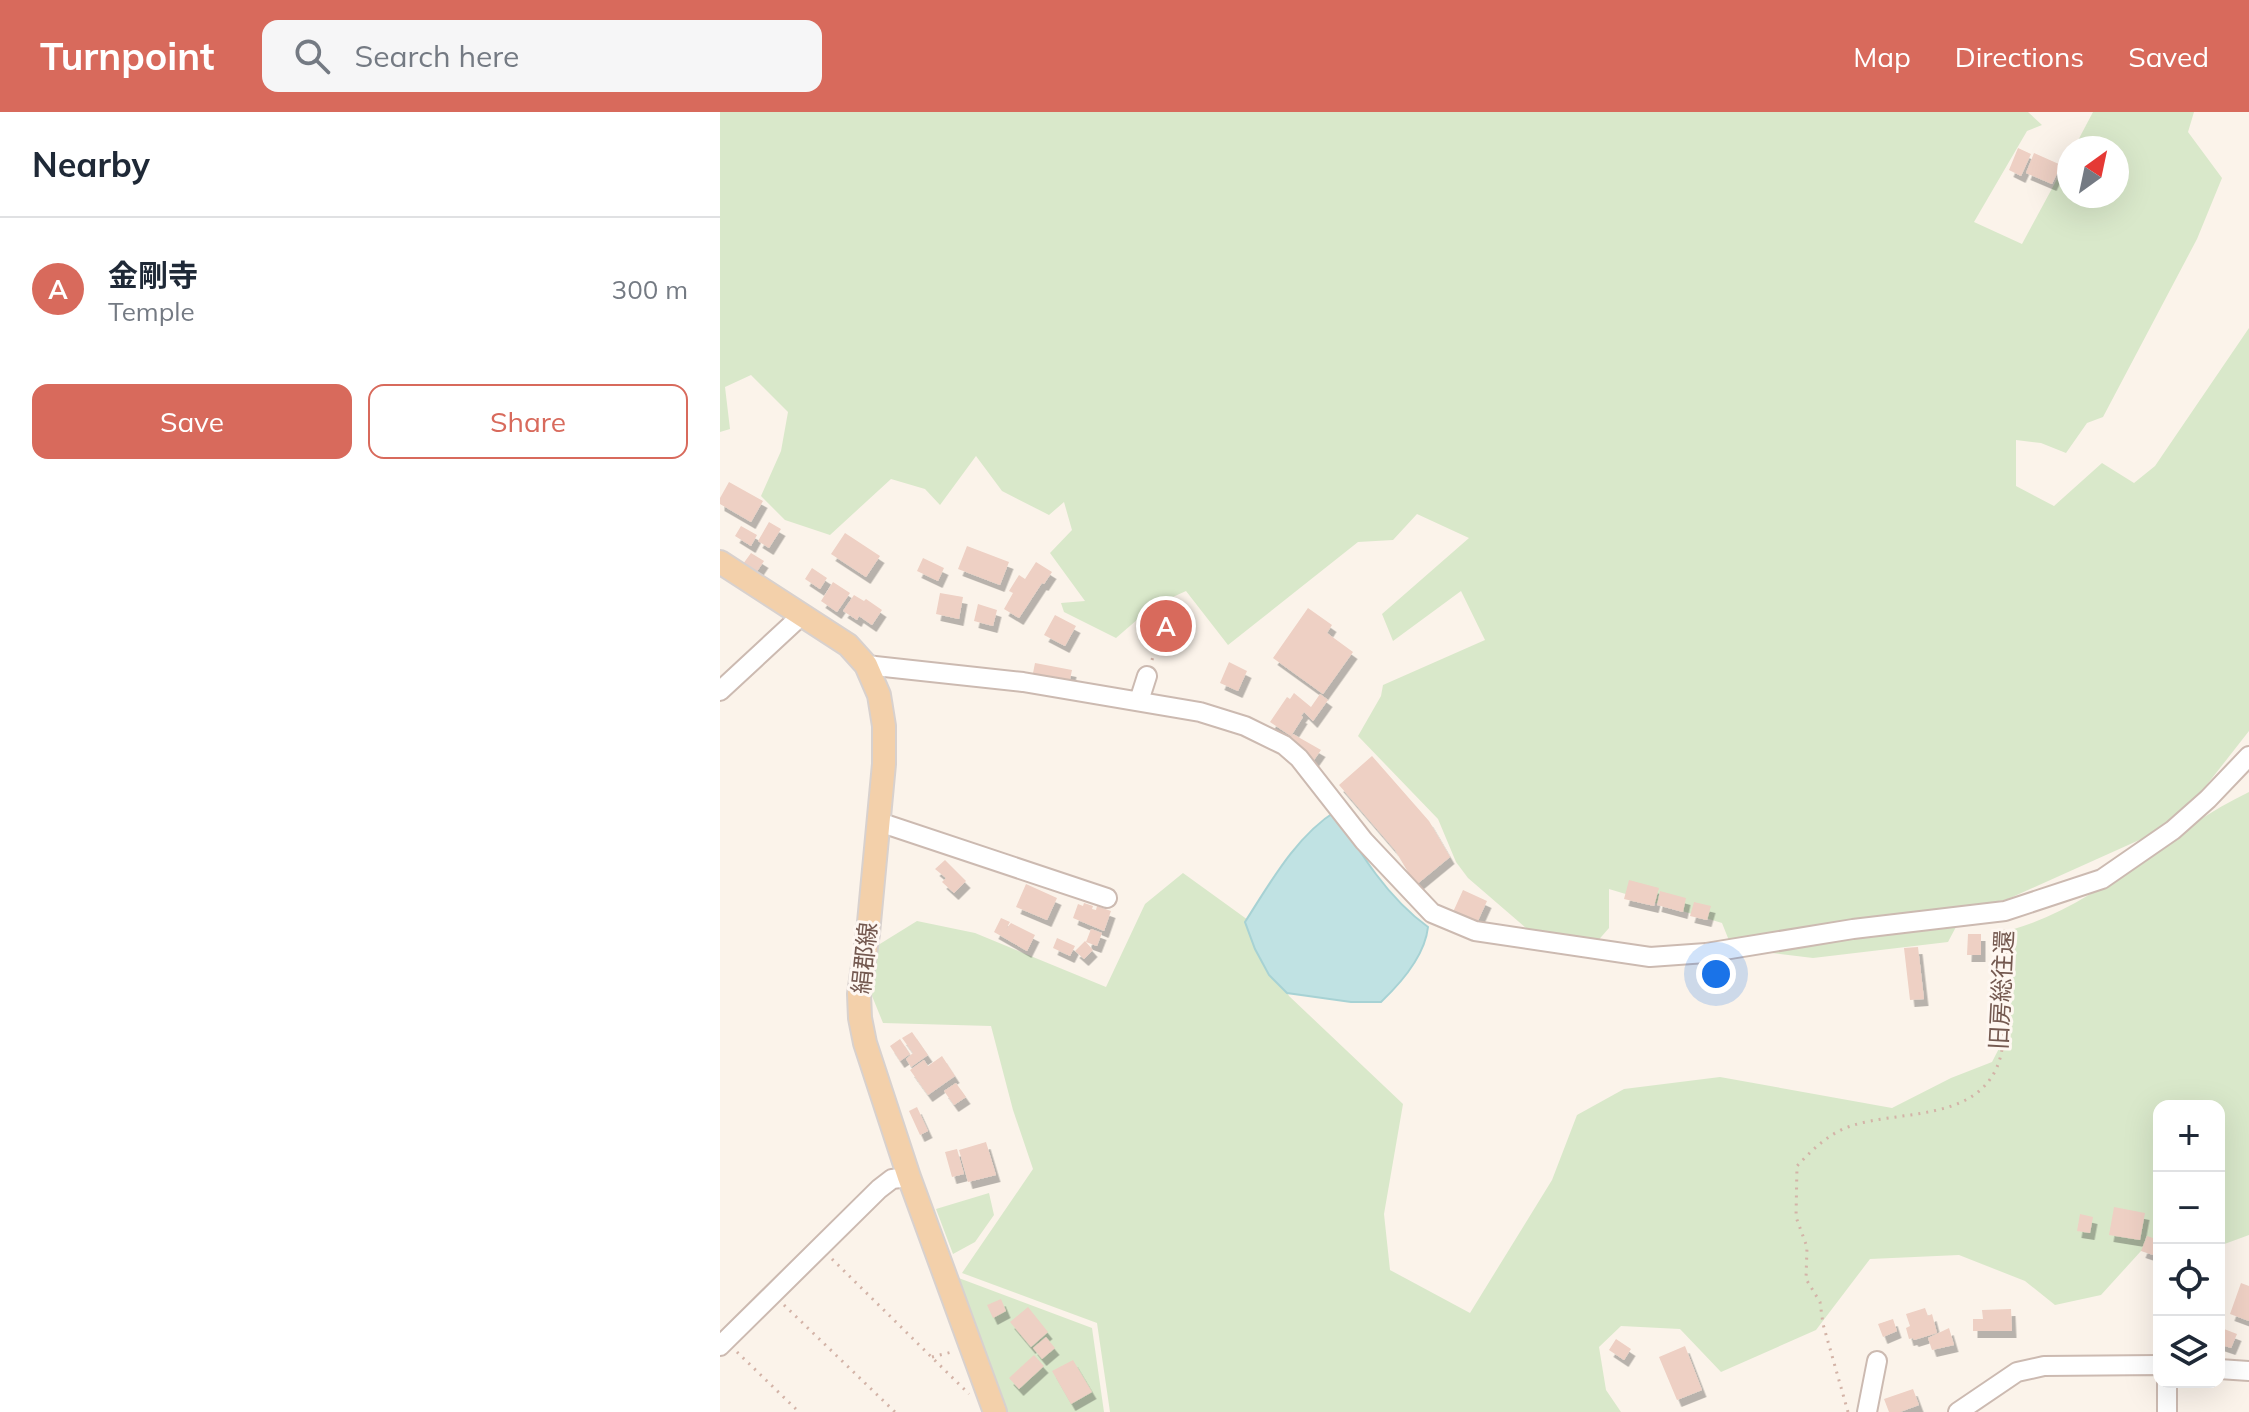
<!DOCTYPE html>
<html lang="en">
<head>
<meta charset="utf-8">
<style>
  :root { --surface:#fff; --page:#f6f6f7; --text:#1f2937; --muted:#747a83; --line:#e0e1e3; --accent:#d86a5c }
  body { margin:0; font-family:Mulish,"Noto Sans JP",sans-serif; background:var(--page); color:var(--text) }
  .controls { position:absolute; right:24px; bottom:24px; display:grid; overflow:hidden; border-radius:16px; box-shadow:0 8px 32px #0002 }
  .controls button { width:72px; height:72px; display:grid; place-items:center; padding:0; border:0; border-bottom:2px solid var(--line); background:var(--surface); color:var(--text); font:40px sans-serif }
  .compass { position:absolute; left:1337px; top:24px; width:72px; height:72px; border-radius:50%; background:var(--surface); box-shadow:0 8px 32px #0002; rotate:33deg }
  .you { position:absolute; left:996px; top:862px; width:28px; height:28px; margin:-20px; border:6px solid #fff; border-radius:50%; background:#1a73e8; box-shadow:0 0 0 12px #1a73e833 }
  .badge { display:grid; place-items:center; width:52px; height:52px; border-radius:50%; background:var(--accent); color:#fff; font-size:26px; font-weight:700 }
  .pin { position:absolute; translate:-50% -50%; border:4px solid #fff; box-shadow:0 2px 8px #0006 }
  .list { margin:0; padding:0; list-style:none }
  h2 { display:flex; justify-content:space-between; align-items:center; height:104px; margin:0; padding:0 32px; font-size:34px }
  h2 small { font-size:26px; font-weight:400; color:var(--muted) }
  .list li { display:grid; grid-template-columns:52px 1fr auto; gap:24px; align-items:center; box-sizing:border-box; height:144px; padding:0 32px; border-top:2px solid var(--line) }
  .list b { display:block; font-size:30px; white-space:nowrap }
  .list p { margin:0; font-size:26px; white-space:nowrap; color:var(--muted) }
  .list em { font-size:26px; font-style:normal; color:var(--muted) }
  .actions { display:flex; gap:16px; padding:24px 32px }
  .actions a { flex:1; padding:18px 0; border:2px solid var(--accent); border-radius:16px; text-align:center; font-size:28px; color:var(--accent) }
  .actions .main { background:var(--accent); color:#fff }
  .icon { flex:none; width:44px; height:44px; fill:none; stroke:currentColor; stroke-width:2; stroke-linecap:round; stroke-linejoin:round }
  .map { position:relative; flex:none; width:1529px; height:1300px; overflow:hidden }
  header { display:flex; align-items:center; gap:48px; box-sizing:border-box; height:112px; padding:0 40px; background:var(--accent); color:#fff }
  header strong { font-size:38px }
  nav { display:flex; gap:44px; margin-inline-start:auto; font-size:28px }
  .search { width:560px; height:72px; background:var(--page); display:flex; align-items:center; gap:20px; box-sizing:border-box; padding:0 28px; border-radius:16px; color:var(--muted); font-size:30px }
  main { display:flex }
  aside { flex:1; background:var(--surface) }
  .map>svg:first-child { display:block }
</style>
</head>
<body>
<header>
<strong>Turnpoint</strong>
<div class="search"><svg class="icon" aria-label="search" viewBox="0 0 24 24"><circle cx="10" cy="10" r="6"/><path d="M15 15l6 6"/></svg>Search here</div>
<nav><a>Map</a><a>Directions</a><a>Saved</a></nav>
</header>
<main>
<aside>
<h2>Nearby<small></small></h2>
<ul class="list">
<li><span class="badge">A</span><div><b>金剛寺</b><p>Temple</p></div><em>300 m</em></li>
</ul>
<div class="actions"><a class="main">Save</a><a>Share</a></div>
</aside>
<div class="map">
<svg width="1529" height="1300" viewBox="0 0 1529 1300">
  <defs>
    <filter id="shadow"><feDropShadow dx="4.5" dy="7" stdDeviation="0" flood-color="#0004"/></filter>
  </defs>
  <rect width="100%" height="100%" fill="#fbf3ea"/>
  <path fill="#d9e8ca" d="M 0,0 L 1308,0 L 1322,13 L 1307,19 L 1254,110 L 1302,132 L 1349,45 L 1349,84 L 1397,84 L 1397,36 L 1354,36 L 1373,0 L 1474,0 L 1468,20 L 1502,66 L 1477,127 L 1383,305 L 1367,311 L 1346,341 L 1321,331 L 1296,328 L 1296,374 L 1334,394 L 1382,351 L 1414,371 L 1435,354 L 1529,216 L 1529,619 L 1460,707 L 1446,716 L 1288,787 L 1246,796 L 1228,830 L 1093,846 L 1012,836 L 1002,811 L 889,777 L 889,816 L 875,832 L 806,816 L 748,766 L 736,750 L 718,707 L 638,624 L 661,584 L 663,573 L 765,528 L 741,479 L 673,529 L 662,502 L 749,426 L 697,402 L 673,428 L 638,430 L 508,533 L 466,479 L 433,494 L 396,526 L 344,500 L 341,491 L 365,489 L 330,441 L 352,418 L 344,390 L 329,403 L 282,379 L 256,344 L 220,393 L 205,377 L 171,367 L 110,423 L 65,408 L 41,384 L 61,339 L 68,300 L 31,263 L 5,275 L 10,317 L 0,320 Z
    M 1529,680 L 1529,1123 L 1499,1134 L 1499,994 L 1439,994 L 1439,1139 L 1421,1139 L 1381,1183 L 1335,1193 L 1305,1169 L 1239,1143 L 1150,1147 L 1096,1218 L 1001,1260 L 960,1217 L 901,1214 L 879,1235 L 886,1278 L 901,1300 L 390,1300 L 377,1211 L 242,1161 L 313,1057 L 293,998 L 271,914 L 163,911 L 150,879 L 155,835 L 197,809 L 255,821 L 386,875 L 425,792 L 463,761 L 528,808 L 569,884 L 683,992 L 664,1102 L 670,1158 L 750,1201 L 832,1068 L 857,1003 L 904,977 L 1000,965 L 1172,996 L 1231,966 L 1272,950 L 1288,919 L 1294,817 C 1383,791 1447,719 1529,680 Z
    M 269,1081 L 274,1103 L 255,1130 L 233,1142 L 216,1097 Z
    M 236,1165 L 372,1216 L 384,1300 L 287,1300 Z"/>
  <path fill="#c0e2e3" stroke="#a7d2d4" stroke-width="2" d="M 616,699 C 640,742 668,786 708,815 C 705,843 681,871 661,890 L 631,890 L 567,881 L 549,863 L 535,837 L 525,810 C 550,771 576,724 616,699 Z"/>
  <path fill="#eed0c4" filter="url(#shadow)" d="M 1298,36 L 1311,42 L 1301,64 L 1289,58 Z
    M 1314,41 L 1341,53 L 1332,72 L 1306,61 Z
    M 9,370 L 43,389 L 31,410 L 0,392 L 0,386 Z
    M 49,410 L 61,417 L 49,436 L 38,429 Z
    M 21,414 L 37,423 L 31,434 L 15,424 Z
    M 125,421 L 160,444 L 146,465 L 111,442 Z
    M 247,434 L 289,450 L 280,473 L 238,457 Z
    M 31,441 L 44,449 L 36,461 L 23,452 Z
    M 203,446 L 224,456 L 218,469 L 197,459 Z
    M 316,450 L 332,460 L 324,472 L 322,471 L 299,506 L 284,497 L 293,481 L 289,479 L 299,463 L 305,467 Z
    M 92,456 L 107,466 L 100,477 L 85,467 Z
    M 113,470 L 130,481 L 117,500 L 101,489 Z
    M 220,481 L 243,485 L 239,507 L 216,502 Z
    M 134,483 L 144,489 L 146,487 L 162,498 L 152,513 L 139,504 L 137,508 L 123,499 Z
    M 258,492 L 277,498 L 273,514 L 254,509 Z
    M 588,496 L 612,513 L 607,521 L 633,540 L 603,582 L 553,546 Z
    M 439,498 L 462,508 L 453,530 L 447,527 L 445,531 L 433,526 L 435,522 L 429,520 Z
    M 335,503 L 356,514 L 345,534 L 324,523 Z
    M 509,550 L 527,559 L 518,579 L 500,571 Z
    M 315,551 L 352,558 L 349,572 L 312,566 Z
    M 574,581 L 591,595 L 600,582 L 608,588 L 593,609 L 584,600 L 581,604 L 583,605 L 571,624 L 550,610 L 567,585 L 570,587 Z
    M 573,622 L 601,638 L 594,648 L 568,629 Z
    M 652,644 L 709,709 L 730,745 L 696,773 L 675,738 L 619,673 Z
    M 225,748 L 246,769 L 234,781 L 222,770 L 226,766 L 215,757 Z
    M 909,768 L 939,776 L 934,794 L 904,787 Z
    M 306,772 L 337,786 L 327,808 L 296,795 Z
    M 743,778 L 767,789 L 757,811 L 733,800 Z
    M 940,779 L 966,786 L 963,800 L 937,793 Z
    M 974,790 L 991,794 L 987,808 L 970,804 Z
    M 364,791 L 373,794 L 372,797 L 376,798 L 377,794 L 391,799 L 384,819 L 353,806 L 358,792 L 363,794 Z
    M 281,806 L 290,810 L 286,817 L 291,811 L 315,823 L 307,839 L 274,820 Z
    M 371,817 L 382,821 L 377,834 L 366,830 Z
    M 1248,822 L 1261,822 L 1261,843 L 1247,843 Z
    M 337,826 L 355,834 L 350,844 L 333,836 Z
    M 365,829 L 373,838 L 364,847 L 355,839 Z
    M 1198,835 L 1204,887 L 1190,888 L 1184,836 Z
    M 192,920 L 208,943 L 191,955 L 186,947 L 193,941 L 182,926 Z
    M 180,927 L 190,942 L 180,949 L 170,934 Z
    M 222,944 L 235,964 L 208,983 L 190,958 L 204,948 L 208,954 Z
    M 236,971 L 246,985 L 234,993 L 224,979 Z
    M 197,995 L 208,1019 L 200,1023 L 189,999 Z
    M 266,1030 L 276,1063 L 248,1070 L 239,1038 Z
    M 237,1037 L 244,1062 L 232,1065 L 225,1040 Z
    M 1394,1095 L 1425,1101 L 1420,1128 L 1389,1123 Z
    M 1360,1102 L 1373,1105 L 1370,1121 L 1357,1119 Z
    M 1427,1124 L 1439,1128 L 1439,1145 L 1421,1139 Z
    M 1521,1171 L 1529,1174 L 1529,1209 L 1510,1202 Z
    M 281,1187 L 286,1199 L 273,1206 L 267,1193 Z
    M 308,1195 L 328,1220 L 311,1235 L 290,1210 Z
    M 1205,1196 L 1208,1204 L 1212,1202 L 1217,1221 L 1194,1228 L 1193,1226 L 1189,1227 L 1186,1216 L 1190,1214 L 1186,1202 Z
    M 1291,1197 L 1292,1219 L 1253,1219 L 1253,1207 L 1263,1207 L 1262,1198 Z
    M 1173,1207 L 1177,1219 L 1163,1225 L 1158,1212 Z
    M 1499,1215 L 1517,1222 L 1511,1236 L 1499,1232 Z
    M 1229,1216 L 1234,1233 L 1212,1238 L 1208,1226 Z
    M 326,1225 L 335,1236 L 322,1247 L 313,1236 Z
    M 896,1227 L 911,1237 L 904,1248 L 889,1238 Z
    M 965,1234 L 982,1278 L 957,1288 L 939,1245 Z
    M 314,1243 L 324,1254 L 299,1277 L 289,1266 Z
    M 353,1248 L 372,1280 L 351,1292 L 332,1259 Z
    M 1193,1277 L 1199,1293 L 1180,1300 L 1169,1300 L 1164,1287 Z"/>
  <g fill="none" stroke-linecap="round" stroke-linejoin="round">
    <defs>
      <path id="minor" d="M 146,553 L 303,570 L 480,600 L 525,614 L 564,633 L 579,646 L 644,729 L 712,801 L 755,819 L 930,845 L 986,841 L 1133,817 L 1285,799 L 1382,767 L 1453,718 L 1488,687 L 1529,644
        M 0,579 L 82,503
        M 419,589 L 427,564
        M 159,710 L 387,786
        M 0,1234 L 159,1077 L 172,1067 L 189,1065
        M 1499,1257 L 1529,1259
        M 1147,1300 L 1157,1249
        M 1238,1300 L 1297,1260 L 1324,1254 L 1439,1253
        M 1447,1300 L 1447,1270"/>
      <path id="major" d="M 0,450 L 128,533 L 146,553 L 159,583 L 164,614 L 164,652 L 148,821 L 139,882 L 140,906 L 145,931 L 189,1065 L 275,1300"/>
    </defs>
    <use href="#minor" stroke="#ccbab1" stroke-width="22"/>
    <use href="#major" stroke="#d8d1ce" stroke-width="26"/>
    <path stroke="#d3b3a7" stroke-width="3" stroke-dasharray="2 6" stroke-linecap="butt" d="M 432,548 L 436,533
      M 112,1147 L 249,1282
      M 64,1193 L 175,1300
      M 17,1240 L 79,1300
      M 212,1245 L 232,1240
      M 1128,1300 L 1103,1212 L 1100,1190 L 1086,1167 L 1087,1135 L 1076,1105 L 1077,1054 C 1092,1038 1109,1021 1131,1014 C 1178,998 1253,1010 1277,955 C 1290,926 1285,849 1285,815"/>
    <use href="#minor" stroke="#fff" stroke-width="18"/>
    <use href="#major" stroke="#f3d0aa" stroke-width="22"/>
  </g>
  <g text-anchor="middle" stroke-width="6" stroke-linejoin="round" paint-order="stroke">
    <g font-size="24" fill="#745950" stroke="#fef7f1">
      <text transform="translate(145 846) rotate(-84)" y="8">絹郡線</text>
      <text transform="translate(1282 878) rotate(-87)" y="8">旧房総往還</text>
    </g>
  </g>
</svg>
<div class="controls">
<button>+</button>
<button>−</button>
<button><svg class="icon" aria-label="locate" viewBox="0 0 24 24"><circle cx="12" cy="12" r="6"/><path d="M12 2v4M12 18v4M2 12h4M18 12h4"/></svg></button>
<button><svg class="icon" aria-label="layers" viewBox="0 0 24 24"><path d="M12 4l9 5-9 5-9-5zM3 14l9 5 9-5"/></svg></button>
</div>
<svg class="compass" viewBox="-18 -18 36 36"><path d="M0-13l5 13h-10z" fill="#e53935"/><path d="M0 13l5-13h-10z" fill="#747a83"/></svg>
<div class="you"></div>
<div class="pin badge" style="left:446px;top:514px">A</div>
</div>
</main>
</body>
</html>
